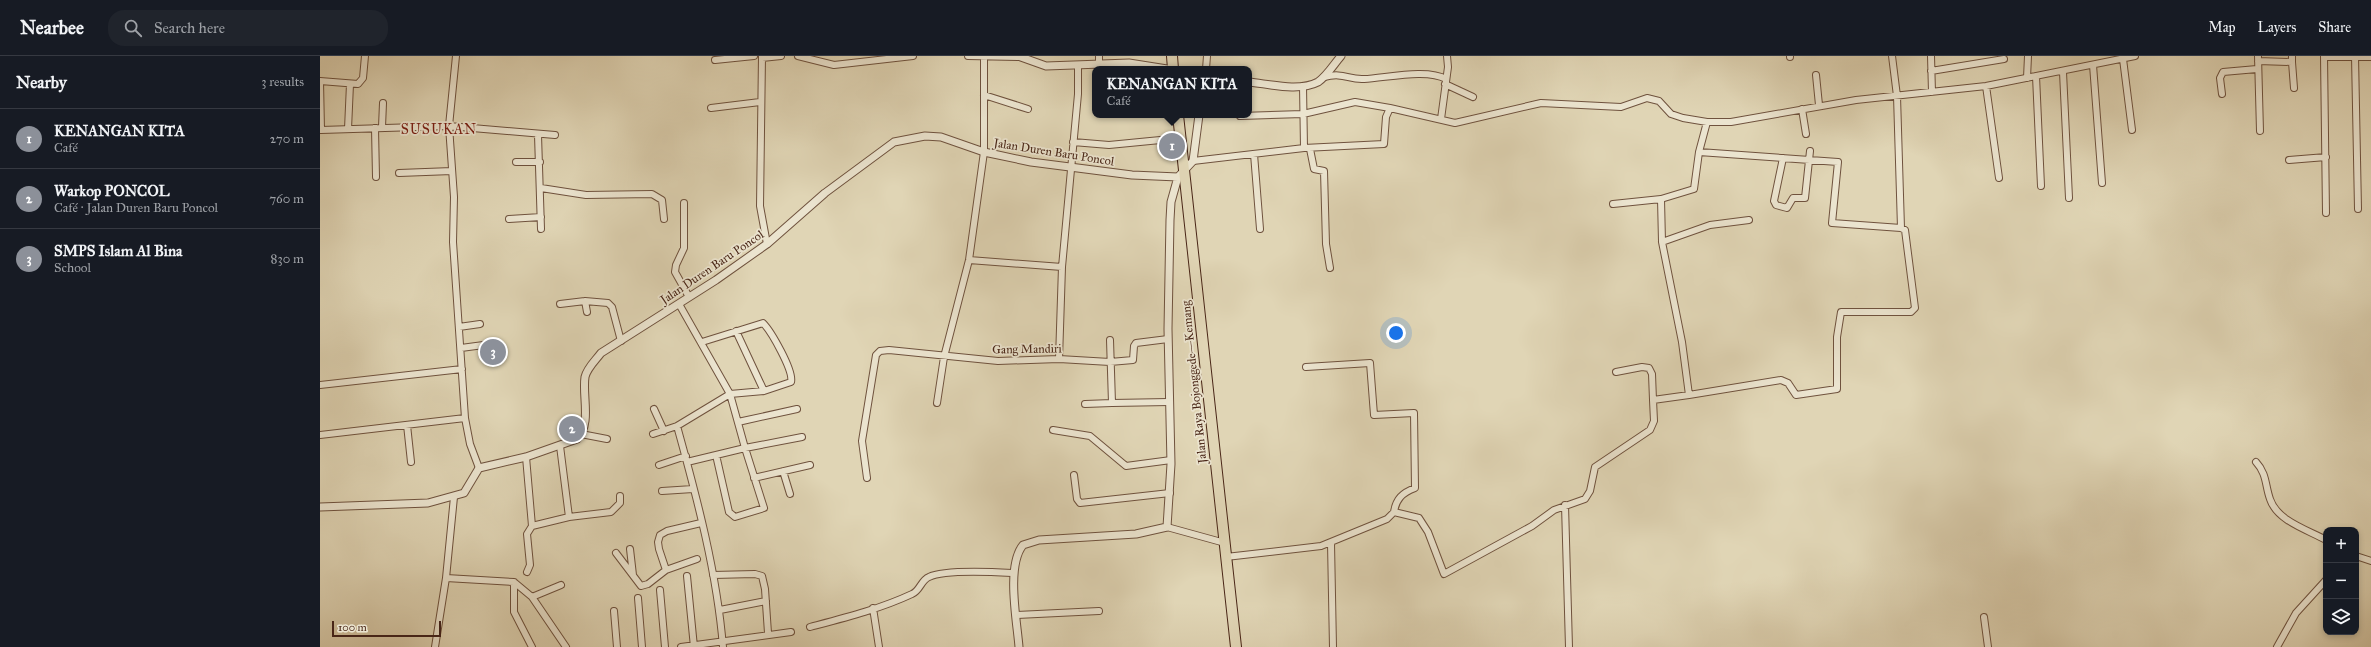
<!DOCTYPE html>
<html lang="en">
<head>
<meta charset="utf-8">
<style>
  :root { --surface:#171b24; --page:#20242c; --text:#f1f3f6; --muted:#9ea1a6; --line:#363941; --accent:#8c9099 }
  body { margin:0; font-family:"IM FELL Great Primer",serif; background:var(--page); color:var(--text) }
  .controls { position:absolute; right:12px; bottom:12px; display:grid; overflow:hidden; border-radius:8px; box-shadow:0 2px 6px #0003 }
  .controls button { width:36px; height:36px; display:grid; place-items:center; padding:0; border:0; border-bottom:1px solid var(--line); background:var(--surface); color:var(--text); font:20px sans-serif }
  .scale { position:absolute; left:12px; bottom:10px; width:109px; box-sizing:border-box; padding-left:4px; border:2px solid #492617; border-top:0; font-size:11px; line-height:14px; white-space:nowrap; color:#492617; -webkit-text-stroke:3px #ebe4cf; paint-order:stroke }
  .you { position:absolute; left:1076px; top:277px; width:14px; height:14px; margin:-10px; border:3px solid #fff; border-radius:50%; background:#1a73e8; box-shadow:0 0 0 6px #1a73e833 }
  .badge { display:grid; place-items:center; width:26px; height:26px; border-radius:50%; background:var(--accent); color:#fff; font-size:13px; font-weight:700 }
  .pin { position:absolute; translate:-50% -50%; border:2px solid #fff; box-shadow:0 1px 4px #0006 }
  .popup { position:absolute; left:772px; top:10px; width:160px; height:52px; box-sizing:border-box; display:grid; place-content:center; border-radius:8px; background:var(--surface); filter:drop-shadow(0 1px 3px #0005); font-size:13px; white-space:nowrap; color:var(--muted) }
  .popup b { font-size:15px; color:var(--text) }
  .popup::after { content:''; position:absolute; left:50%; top:100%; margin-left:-8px; border:8px solid transparent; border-top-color:var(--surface) }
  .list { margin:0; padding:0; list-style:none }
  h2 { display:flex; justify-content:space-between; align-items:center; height:52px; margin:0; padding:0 16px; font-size:17px }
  h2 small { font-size:13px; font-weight:400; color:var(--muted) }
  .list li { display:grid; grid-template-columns:26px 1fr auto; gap:12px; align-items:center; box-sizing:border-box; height:60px; padding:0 16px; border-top:1px solid var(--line) }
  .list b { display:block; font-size:15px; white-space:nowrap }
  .list p { margin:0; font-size:13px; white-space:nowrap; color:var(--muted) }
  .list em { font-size:13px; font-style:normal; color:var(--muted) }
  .icon { flex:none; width:22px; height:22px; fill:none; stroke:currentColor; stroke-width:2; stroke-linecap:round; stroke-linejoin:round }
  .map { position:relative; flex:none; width:2051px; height:591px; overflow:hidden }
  header { display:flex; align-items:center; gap:24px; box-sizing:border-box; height:56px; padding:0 20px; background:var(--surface); border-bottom:1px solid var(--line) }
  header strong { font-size:19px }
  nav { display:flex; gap:22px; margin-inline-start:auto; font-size:14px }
  .search { width:280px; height:36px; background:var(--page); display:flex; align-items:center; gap:10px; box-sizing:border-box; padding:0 14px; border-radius:16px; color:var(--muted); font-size:15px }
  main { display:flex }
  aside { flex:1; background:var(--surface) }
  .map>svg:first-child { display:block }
</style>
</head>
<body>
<header>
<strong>Nearbee</strong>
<div class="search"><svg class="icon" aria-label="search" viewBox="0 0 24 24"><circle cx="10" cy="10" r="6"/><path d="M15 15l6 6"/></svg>Search here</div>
<nav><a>Map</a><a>Layers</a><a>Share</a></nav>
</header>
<main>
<aside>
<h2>Nearby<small>3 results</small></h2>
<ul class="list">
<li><span class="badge">1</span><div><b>KENANGAN KITA</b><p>Café</p></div><em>270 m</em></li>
<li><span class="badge">2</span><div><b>Warkop PONCOL</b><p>Café · Jalan Duren Baru Poncol</p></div><em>760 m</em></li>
<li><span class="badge">3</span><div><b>SMPS Islam Al Bina</b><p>School</p></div><em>830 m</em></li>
</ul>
</aside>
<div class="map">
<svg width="2051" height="591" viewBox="0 0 2051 591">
  <rect width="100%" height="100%" fill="#e0d5b5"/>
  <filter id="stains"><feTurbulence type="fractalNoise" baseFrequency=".005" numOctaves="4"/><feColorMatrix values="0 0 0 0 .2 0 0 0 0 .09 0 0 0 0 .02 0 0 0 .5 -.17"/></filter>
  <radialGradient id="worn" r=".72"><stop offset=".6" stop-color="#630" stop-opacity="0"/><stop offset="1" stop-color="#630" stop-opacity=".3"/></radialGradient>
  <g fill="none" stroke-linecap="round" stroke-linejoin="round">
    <defs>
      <path id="minor" d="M 136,0 L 129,70 L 134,141 L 133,186 L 145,362 L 150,388 L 159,412
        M 442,0 L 440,150 L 447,188
        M 478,0 L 514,9 L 593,0
        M 648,0 L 698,1
        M 779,0 L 779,8
        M 1572,0 L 1577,40 L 1581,172
        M 1611,0 L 1612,36
        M 1938,0 L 1940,75
        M 2004,0 L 2006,157
        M 2035,0 L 2038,153
        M 1470,1 L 1470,0
        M 2004,1 L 2051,1
        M 442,2 L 461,0
        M 1803,3 L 1812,74
        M 395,4 L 434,0
        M 1938,5 L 1972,6 L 1972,0
        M 1972,6 L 1974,32
        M 1773,9 L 1782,127
        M 886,13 L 887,0
        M 1611,15 L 1684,3
        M 1743,16 L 1749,142
        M 1496,19 L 1499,49
        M 1716,20 L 1721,130
        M 1004,21 C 1024,16 1028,24 1044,23 C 1066,22 1107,12 1126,23
        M 1707,22 L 1708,0
        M 0,25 L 38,28 L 43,22 L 45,0
        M 0,25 L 1,74
        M 1125,28 L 1153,41
        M 983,30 L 984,92
        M 1666,30 L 1679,122
        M 1902,38 L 1900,22 L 1903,16 L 1937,13
        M 664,39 L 708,53
        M 391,52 L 440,46
        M 1482,53 L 1486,78
        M 920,60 L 983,58 L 1035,46 L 1070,52
        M 1121,63 L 1128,11 L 1127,0
        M 62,71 L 63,47
        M 55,72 L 56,121
        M 28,73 L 30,28
        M 1,74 L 129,70 L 235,79
        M 218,79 L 221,173
        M 753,86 L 789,89 L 861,82
        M 990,93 L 994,113 L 1004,115 L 1006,188 L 1010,212
        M 934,98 L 940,173
        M 1463,102 L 1454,145 L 1456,149 L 1467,152 L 1473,142 L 1485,142 L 1490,95
        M 1969,104 L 2006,101
        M 873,105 L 984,92 L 1064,88 L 1066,61 L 1070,52 L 1135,67 L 1221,47 L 1301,51 L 1327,42 L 1339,45 L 1351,58 L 1363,62 L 1387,66 L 1411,66 L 1536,44 L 1666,30 L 1815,0
        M 196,106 L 220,106
        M 79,117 L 132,115
        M 221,132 L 266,139 L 332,138 L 342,144 L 344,163
        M 1341,143 L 1342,186 L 1390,169 L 1429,164
        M 364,147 L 364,192 L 356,209 L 355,216 L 369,241
        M 1293,148 L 1341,143 L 1374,133 L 1379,96 L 1387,66
        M 189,163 L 221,161
        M 649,204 L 742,211 L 739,303
        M 742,211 L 758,38 L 758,10
        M 240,248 L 265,245
        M 359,248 L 410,338 L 444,335 L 471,326 C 474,315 451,275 443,267 L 382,286
        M 267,256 L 265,245 L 288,247 L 292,251 L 301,285
        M 139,271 L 160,268
        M 416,275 L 444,335
        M 790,284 L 792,347 L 849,346
        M 141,292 L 171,288
        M 1296,316 L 1322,311 L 1329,312 L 1332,318 L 1333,344
        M 0,329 L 142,313
        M 1369,339 L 1461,324 L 1468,327 L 1476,339 L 1517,333 L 1517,281 L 1521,256 L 1591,256 L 1595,252 L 1585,174 L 1581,172 L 1512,167 L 1518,106 L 1379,96
        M 617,347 L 624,301 L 649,204 L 664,96 L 664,2
        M 765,348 L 792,347
        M 334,353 L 344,375
        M 418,366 L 477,353
        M 87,369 L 91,406
        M 357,370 C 377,442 397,517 403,591
        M 733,374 L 770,380 L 806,410 L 851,404
        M 261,378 L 287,383
        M 333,378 L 357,370 L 410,338 L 425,392 L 367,406
        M 0,379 L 145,362
        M 240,390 L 249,461
        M 396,399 L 409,456 L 415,461 L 444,452 L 425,392 L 482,381
        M 206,401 L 212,470 L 249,461 L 291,456 L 300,447 L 300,440
        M 1936,406 C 1947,418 1945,429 1950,443 C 1957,465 1988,474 2006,484
        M 339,409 L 366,400
        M 463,415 L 470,438
        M 754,419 L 757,443 L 760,447 L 850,437
        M 434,422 L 490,409
        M 547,422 L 542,385 L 556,299 L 560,295 L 569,294 L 678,305 L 739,303 L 790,306 L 813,304 L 814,290 L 816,287 L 848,283
        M 342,435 L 373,433
        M 1245,449 L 1249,591
        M 1074,456 L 1099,462 L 1108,476 L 1124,518 L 1212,470 L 1234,454 L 1265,443 L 1270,435 L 1275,411 L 1330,374 L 1334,365 L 1333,344 L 1369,339 L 1362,286 L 1342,186
        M 847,471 L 905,487
        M 1011,487 L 1013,591
        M 310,493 L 313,519
        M 296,497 L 321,530 L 328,528 L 346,514
        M 2036,500 L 2051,505
        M 906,501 L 1001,490 L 1067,463 L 1074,456 C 1076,443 1082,437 1095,432 L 1094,357 L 1054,359 L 1050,307 L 986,311
        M 377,503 L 346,514 L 339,493 L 338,486 L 340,479 L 347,475 L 381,467
        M 207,516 L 210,509 L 207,478 L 212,470
        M 393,519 L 435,518 L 442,520 L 445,533 L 448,577
        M 367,520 L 374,591
        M 126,522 L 194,526 L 212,541 L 246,591
        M 194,526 L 194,556 L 212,591
        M 340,534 L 345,591
        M 212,541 L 241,529
        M 318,542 L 322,591
        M 553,552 L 559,591
        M 400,554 L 446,545
        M 294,555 L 297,591
        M 697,559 L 779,555
        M 1664,561 L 1668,591
        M 490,571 C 524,562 560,553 592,538 C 600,535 601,524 609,521 C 624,513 675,516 694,517
        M 115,591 L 126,522 L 134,441
        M 361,591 L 471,576
        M 1957,591 L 1976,557 L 2006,524"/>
      <path id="tertiary" d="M 698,0 L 726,10 L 809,7 L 847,13
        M 929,26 C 949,28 979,36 998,26 C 1007,20 1014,8 1021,0
        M 0,451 L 108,447 L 144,437 L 159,412 L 206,401 L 257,383 C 272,368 262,340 265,321 C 267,312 275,305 281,297 L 396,224 L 447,188 L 505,137 L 574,86 L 605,80 L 621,81 L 664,96 L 711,106 L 812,119 L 858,121
        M 699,591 C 697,565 686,510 703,489 L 719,484 L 816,478 L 847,471 L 851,408 L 848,273 L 850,164 L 851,146 L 858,121 L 873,105 L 879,59"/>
      <path id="trunk" d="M 852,0 L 853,13
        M 858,59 L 916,591"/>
    </defs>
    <use href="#minor" stroke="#6f523e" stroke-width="8"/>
    <use href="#tertiary" stroke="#6f523e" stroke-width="9"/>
    <use href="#trunk" stroke="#492617" stroke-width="12"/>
    <use href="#minor" stroke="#ebe4cf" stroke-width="6"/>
    <use href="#tertiary" stroke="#ebe4cf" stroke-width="7"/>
    <use href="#trunk" stroke="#e0d5b5" stroke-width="10"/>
  </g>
  <g text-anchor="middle" stroke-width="3.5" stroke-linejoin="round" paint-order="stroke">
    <g font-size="12" fill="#492617" stroke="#ebe4cf">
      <text transform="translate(734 96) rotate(9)" y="4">Jalan Duren Baru Poncol</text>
      <text transform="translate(392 211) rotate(-34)" y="4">Jalan Duren Baru Poncol</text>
      <text transform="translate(707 293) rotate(-1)" y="4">Gang Mandiri</text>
      <text transform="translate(874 326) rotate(-96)" y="4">Jalan Raya Bojonggede—Kemang</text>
    </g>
    <g font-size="14" letter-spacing="1" fill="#7a1f14" stroke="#ebe4cf">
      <text x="119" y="78">SUSUKAN</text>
    </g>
  </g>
  <rect width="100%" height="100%" filter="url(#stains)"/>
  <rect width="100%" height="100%" fill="url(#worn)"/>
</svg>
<div class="controls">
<button>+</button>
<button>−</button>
<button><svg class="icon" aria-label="layers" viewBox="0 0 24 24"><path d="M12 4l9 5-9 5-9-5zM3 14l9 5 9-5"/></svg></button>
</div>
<div class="scale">100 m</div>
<div class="you"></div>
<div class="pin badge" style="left:852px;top:90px">1</div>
<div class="popup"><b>KENANGAN KITA</b>Café</div>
<div class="pin badge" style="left:252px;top:373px">2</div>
<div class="pin badge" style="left:173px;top:296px">3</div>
</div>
</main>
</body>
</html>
